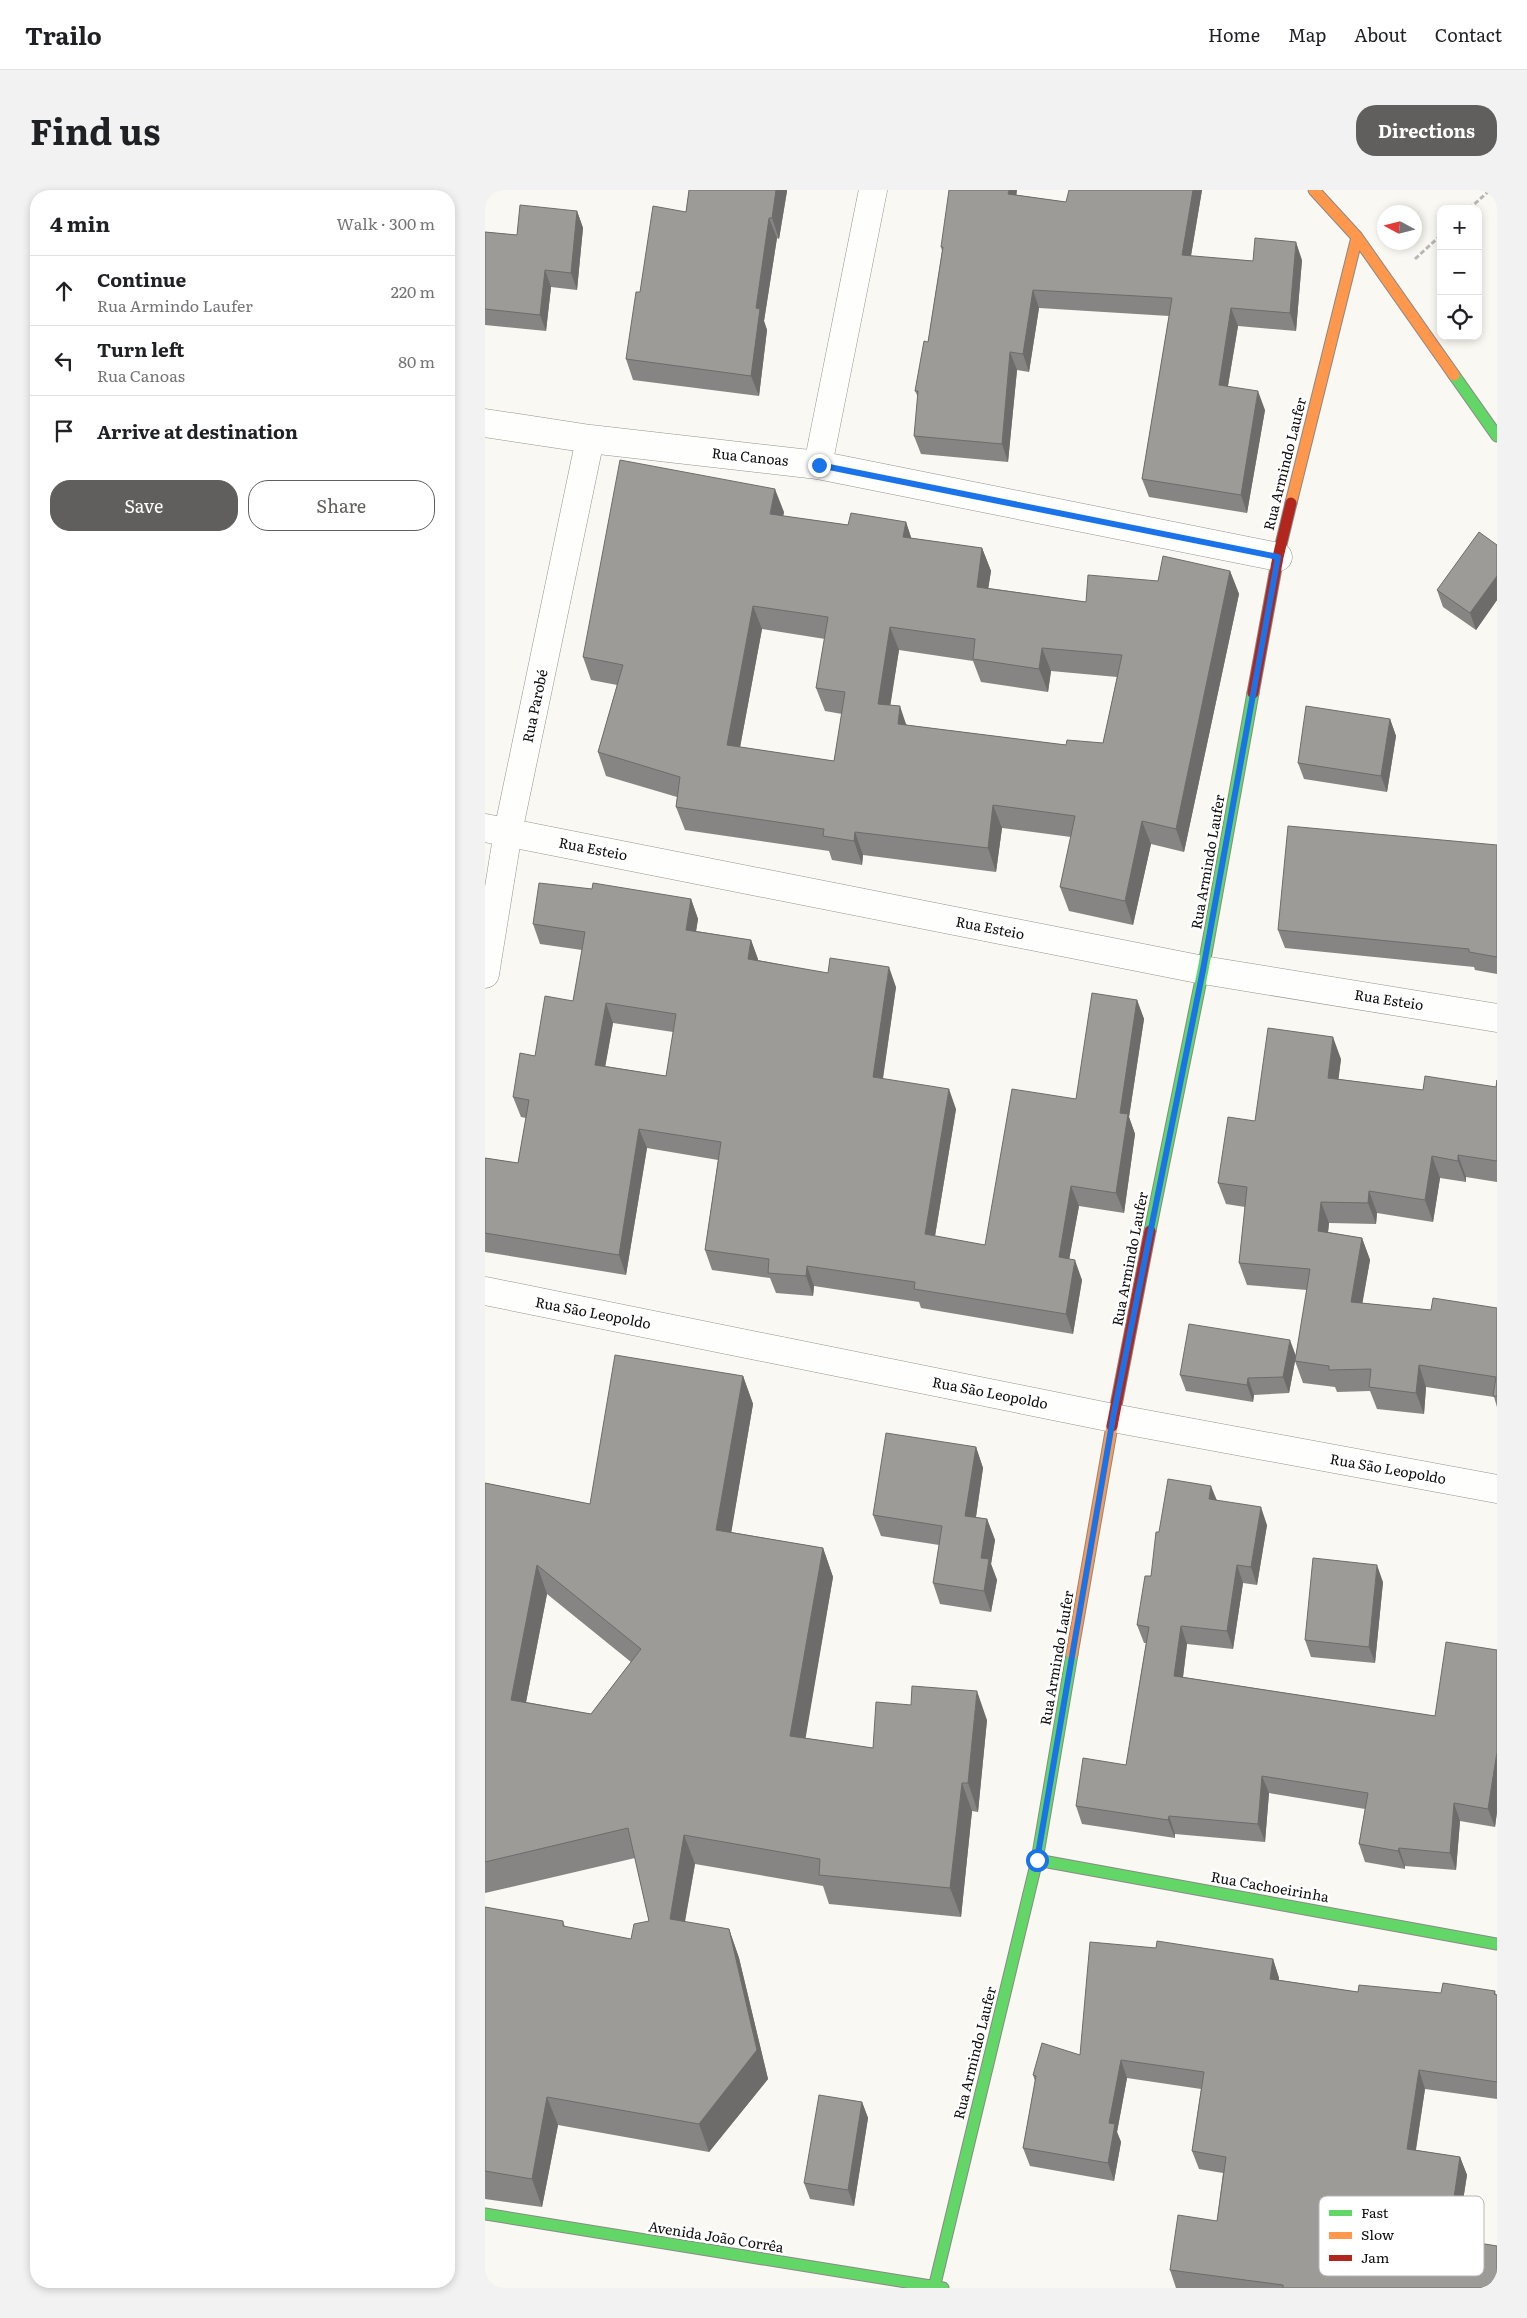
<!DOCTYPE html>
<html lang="en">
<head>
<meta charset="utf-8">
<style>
  :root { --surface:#fff; --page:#f2f2f2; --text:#202124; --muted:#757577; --line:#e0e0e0; --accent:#605f5d }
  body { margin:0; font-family:Literata,serif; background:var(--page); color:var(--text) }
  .controls { position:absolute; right:15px; top:15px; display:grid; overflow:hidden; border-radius:10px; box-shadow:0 2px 8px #0003 }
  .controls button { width:45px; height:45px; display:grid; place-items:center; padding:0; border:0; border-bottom:1px solid var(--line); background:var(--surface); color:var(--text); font:25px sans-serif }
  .compass { position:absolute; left:892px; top:15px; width:45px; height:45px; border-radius:50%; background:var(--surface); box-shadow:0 2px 8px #0003; rotate:277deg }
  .stop { position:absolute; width:15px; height:15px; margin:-11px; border:4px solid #1a73e8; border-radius:50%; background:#fff }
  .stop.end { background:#1a73e8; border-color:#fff; box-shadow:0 1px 5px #0008 }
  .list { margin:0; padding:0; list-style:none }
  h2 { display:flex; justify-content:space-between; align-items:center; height:65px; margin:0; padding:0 20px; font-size:21px }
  h2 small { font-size:16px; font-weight:400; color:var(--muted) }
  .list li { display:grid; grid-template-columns:32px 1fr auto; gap:15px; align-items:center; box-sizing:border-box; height:70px; padding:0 20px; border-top:1px solid var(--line) }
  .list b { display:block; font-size:19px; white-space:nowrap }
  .list p { margin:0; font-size:16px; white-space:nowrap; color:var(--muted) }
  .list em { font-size:16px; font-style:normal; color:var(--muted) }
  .actions { display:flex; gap:10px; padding:15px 20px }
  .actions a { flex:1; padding:11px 0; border:1px solid var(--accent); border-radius:20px; text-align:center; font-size:18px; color:var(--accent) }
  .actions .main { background:var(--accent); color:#fff }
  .icon { flex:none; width:28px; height:28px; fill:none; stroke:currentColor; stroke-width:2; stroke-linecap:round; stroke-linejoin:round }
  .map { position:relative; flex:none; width:1012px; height:2098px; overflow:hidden; border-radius:20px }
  header { display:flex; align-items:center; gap:30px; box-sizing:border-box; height:70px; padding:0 25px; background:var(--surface); border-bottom:1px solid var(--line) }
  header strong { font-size:24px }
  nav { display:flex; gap:28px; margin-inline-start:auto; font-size:18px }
  .intro { display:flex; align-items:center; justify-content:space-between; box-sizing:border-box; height:120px; padding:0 30px }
  h1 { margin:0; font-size:35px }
  .button { padding:12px 22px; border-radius:20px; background:var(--accent); color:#fff; font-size:18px; font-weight:700 }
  main { display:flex; gap:30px; padding:0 30px }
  aside { flex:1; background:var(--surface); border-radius:20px; box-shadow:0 2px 8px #0003 }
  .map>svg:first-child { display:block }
</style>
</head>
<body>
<header>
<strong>Trailo</strong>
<nav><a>Home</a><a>Map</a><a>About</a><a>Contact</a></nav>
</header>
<div class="intro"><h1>Find us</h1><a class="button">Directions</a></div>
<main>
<aside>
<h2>4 min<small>Walk · 300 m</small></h2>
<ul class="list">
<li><svg class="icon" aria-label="ahead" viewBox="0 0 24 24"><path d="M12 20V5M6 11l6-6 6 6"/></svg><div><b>Continue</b><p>Rua Armindo Laufer</p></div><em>220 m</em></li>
<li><svg class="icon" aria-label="left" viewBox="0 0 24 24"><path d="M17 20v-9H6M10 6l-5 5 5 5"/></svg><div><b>Turn left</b><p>Rua Canoas</p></div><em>80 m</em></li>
<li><svg class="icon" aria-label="arrive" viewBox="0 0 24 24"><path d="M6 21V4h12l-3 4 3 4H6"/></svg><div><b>Arrive at destination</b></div></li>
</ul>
<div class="actions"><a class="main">Save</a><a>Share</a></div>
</aside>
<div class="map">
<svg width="1012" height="2098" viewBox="0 0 1012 2098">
  <rect width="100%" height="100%" fill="#faf8f2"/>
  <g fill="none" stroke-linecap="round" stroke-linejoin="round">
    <defs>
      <path id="street" d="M 0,233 L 105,249 L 333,275 L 793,367
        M 333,275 L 388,0
        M 0,638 L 718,780 L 1012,828
        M 0,784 L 23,642 L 105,249
        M 0,1101 L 628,1228 L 1012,1299"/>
      <path id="fast" d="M 969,185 L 1012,246
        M 665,1041 L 718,780 L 768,503
        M 552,1670 L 1012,1754
        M 0,2024 L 458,2098
        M 449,2098 L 552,1670 L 587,1464"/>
      <path id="slow" d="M 829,0 L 872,47 L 969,185
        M 806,313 L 872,47
        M 587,1464 L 627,1236"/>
      <path id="jam" d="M 768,503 L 793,367 L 806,313
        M 627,1236 L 665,1041"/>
    </defs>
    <use href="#street" stroke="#949390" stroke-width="29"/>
    <use href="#fast" stroke="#8a8987" stroke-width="13"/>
    <use href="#slow" stroke="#8a8987" stroke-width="13"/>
    <use href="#jam" stroke="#8a8987" stroke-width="13"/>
    <path stroke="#b8b7b6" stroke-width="3" stroke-dasharray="5 2.5" stroke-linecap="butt" d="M 984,19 L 1005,0
      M 930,69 L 956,45"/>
    <use href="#street" stroke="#fefefd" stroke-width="28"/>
    <use href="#fast" stroke="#63d668" stroke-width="11"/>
    <use href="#slow" stroke="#ff974d" stroke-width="11"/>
    <use href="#jam" stroke="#b3261e" stroke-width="11"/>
  </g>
  <path fill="#878583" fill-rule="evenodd" d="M 204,0 L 302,0 L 302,1 L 294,49 L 292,48 L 279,131 L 282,140 L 274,206 L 148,190 L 141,169 L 155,102 L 201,22 Z
    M 717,0 L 706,66 L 768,71 L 817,70 L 811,141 L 753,136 L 743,196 L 780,220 L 762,323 L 664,307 L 657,289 L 684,126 L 554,118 L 544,182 L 532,180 L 523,272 L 436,264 L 429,246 L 433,207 L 430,201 L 443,152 L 457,61 L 456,57 L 532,5 L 581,12 Z
    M 92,21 L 98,38 L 92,100 L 66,97 L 61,141 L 0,135 L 0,42 L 32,45 Z
    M 299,322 L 298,326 L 363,335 L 421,332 L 426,348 L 497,358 L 506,381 L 503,398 L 601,412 L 673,391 L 745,381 L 754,404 L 699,662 L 666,654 L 648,735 L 584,721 L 575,697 L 586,647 L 517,638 L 511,682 L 378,665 L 377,675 L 347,670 L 344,661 L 200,640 L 191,617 L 192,607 L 121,586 L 113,562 L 132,495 L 106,490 L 98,467 ZM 277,439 L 340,449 L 331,498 L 340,521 L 357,524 L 349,571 L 255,557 ZM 414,460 L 488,471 L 496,492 L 563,502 L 566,481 L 632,487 L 618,553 L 581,555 L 422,535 L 405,515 Z
    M 1012,355 L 1012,410 L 991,440 L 958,417 L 952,400 Z
    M 905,529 L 911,546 L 902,602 L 819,589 L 813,573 Z
    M 1012,655 L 1012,784 L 990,780 L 989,777 L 800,758 L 793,740 Z
    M 107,699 L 206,709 L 213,729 L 211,741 L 266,750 L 273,770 L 411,797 L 398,889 L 471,919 L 450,1046 L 500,1055 L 591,909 L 652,810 L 659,829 L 644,927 L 650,944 L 639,1023 L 594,1016 L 584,1069 L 597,1090 L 588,1144 L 436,1118 L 434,1112 L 329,1096 L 328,1106 L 291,1103 L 285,1088 L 227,1080 L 220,1060 L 233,970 L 162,958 L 141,1085 L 0,1062 L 0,968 L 33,973 L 41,928 L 36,927 L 28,907 L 50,866 L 88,811 L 97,760 L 55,754 L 48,734 ZM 128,833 L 188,842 L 181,886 L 120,876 Z
    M 856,869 L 853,889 L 938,900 L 1011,897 L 1012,890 L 1012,992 L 981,987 L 981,992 L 955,988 L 948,1032 L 892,1023 L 891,1034 L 844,1033 L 843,1042 L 877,1048 L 885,1070 L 877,1113 L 946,1120 L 1012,1118 L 1012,1217 L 1009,1207 L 941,1197 L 939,1224 L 892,1219 L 885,1201 L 852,1202 L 850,1197 L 818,1193 L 810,1171 L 822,1100 L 762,1095 L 754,1073 L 760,1017 L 741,1014 L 733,993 L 770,931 Z
    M 811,1166 L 804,1203 L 769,1205 L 768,1212 L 701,1201 L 695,1185 Z
    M 258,1186 L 268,1214 L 246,1342 L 338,1358 L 348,1387 L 320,1548 L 388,1558 L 502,1530 L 493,1622 L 487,1621 L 476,1727 L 344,1714 L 338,1696 L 210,1674 L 200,1732 L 244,1739 L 254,1768 L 283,1889 L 224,1962 L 73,1935 L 57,2017 L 0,2009 L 0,1717 L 78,1731 L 80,1737 L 146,1749 L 164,1731 L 150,1668 L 0,1703 L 0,1293 L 105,1314 ZM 62,1404 L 146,1472 L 106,1524 L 41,1512 Z
    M 491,1257 L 498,1278 L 491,1327 L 502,1329 L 510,1350 L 506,1374 L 512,1390 L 506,1422 L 455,1414 L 448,1393 L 454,1355 L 396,1346 L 388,1325 Z
    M 732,1310 L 782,1335 L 772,1395 L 758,1393 L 748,1459 L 702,1454 L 698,1487 L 950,1526 L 1012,1460 L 1012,1622 L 1010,1637 L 975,1631 L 971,1680 L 920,1676 L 920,1679 L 880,1672 L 874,1654 L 880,1619 L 784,1603 L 780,1652 L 690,1644 L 690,1648 L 597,1634 L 591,1616 L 641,1575 L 661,1453 L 659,1453 L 652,1435 L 666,1386 L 674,1342 Z
    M 898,1392 L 890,1473 L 826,1467 L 820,1450 Z
    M 788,1769 L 794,1788 L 794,1790 L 873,1802 L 956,1803 L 1010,1801 L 1011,1805 L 1012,1805 L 1012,1909 L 940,1899 L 931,1960 L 975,1967 L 982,1985 L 972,2050 L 1012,2098 L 691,2098 L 685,2080 L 732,2031 L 738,1983 L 714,1979 L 707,1961 L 716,1899 L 642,1888 L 632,1942 L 636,1952 L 629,1991 L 545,1976 L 538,1958 L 550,1891 L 548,1885 L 595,1865 Z
    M 377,1912 L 383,1928 L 369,2016 L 325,2009 L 319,1993 Z"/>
  <path fill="#6e6c6a" d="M 291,0 L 302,0 L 302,1 L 294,49 L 287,28 Z
    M 524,0 L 532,0 L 530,22 L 523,4 Z
    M 708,0 L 717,0 L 703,83 L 697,65 Z
    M 92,21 L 98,38 L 92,100 L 86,83 Z
    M 284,28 L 292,48 L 279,131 L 282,140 L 274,206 L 266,186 L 271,118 Z
    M 811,52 L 817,70 L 811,141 L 805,123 Z
    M 60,80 L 66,97 L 61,141 L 55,125 Z
    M 548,100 L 554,118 L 544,182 L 538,164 Z
    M 746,118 L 753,136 L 740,213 L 734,195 Z
    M 525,162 L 532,180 L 523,272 L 517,254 Z
    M 773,201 L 780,220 L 762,323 L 756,305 Z
    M 290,299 L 299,322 L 294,348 L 285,324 Z
    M 421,332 L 429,356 L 418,347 Z
    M 497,358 L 506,381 L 500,420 L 492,397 Z
    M 745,381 L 754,404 L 699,662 L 691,639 Z
    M 1012,386 L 1012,410 L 991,440 L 985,423 Z
    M 268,416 L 277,439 L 251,579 L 242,555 Z
    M 405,437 L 414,460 L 402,537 L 393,514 Z
    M 557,458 L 566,481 L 563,502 L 554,479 Z
    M 415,516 L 423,540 L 413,534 Z
    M 905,529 L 911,546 L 902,602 L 896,586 Z
    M 508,615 L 517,638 L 511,682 L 503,658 Z
    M 657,631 L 666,654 L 648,735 L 640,711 Z
    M 370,642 L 378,665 L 377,675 L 369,651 Z
    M 206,709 L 213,729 L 208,760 L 201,740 Z
    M 266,750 L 273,769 L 270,788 L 263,769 Z
    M 404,777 L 411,797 L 395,907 L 388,887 Z
    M 652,810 L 659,829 L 644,927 L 650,944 L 639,1023 L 631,1003 L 635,923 Z
    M 121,813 L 128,833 L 117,895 L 110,875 Z
    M 848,847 L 856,869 L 851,910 L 843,888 Z
    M 464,899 L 471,919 L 447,1064 L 440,1044 Z
    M 154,939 L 162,958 L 141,1085 L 134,1065 Z
    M 973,965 L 981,987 L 981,992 L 973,971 Z
    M 947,966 L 955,988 L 948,1032 L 940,1010 Z
    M 586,996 L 594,1016 L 581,1087 L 574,1067 Z
    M 884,1001 L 892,1023 L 891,1034 L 883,1013 Z
    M 836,1012 L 844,1033 L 841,1062 L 833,1041 Z
    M 877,1048 L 885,1070 L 874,1133 L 866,1112 Z
    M 590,1070 L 597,1090 L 588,1144 L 581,1124 Z
    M 322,1076 L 329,1096 L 328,1106 L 321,1086 Z
    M 805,1150 L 811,1166 L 804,1203 L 798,1187 Z
    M 934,1175 L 941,1197 L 939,1224 L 931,1203 Z
    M 258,1186 L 268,1214 L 242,1368 L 231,1340 Z
    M 763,1188 L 769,1205 L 768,1212 L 762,1195 Z
    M 491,1257 L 498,1278 L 488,1347 L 480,1326 Z
    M 726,1296 L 733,1313 L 724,1309 Z
    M 776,1317 L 782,1335 L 772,1395 L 766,1377 Z
    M 502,1329 L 510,1350 L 506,1374 L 512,1390 L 506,1422 L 499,1401 L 496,1368 Z
    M 338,1358 L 348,1387 L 316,1575 L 305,1546 Z
    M 52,1375 L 62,1404 L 36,1538 L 26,1510 Z
    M 752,1375 L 758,1393 L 748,1459 L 742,1441 Z
    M 892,1375 L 898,1392 L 890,1473 L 884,1457 Z
    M 696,1436 L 702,1454 L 696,1503 L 689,1486 Z
    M 492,1501 L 502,1530 L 493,1622 L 483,1593 Z
    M 1012,1562 L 1012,1622 L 1010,1637 L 1003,1619 Z
    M 777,1586 L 784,1603 L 780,1652 L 773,1634 Z
    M 477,1593 L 487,1621 L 476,1727 L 465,1698 Z
    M 969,1613 L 975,1631 L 971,1680 L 965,1663 Z
    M 684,1626 L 690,1644 L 690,1648 L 683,1630 Z
    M 199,1645 L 210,1674 L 195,1758 L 185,1729 Z
    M 914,1658 L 920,1676 L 920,1679 L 913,1661 Z
    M 244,1739 L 254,1768 L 283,1889 L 224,1962 L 214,1934 Z
    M 788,1769 L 794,1788 L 791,1807 L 785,1789 Z
    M 636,1870 L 642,1888 L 632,1942 L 636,1952 L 629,1991 L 623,1973 L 624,1933 Z
    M 934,1880 L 940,1899 L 928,1977 L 922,1959 Z
    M 62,1907 L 73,1935 L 57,2017 L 47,1989 Z
    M 377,1912 L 383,1928 L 369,2016 L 363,2000 Z
    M 975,1967 L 982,1985 L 969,2066 L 963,2048 Z"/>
  <path fill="#9d9b98" stroke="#6e6c6a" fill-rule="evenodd" d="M 204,0 L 291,0 L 287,28 L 284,28 L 271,118 L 275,119 L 266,186 L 141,169 L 151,102 L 155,102 L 168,16 L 201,22 Z
    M 464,0 L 524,0 L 523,4 L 581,12 L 584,0 L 708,0 L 697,65 L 768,71 L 770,48 L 811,52 L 805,123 L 746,118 L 734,195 L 773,201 L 756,305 L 657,289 L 687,108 L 548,100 L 538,164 L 525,162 L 517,254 L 429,246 L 433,201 L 430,201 L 439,151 L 443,152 L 458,57 L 456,57 Z
    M 35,15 L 92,21 L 86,83 L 60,80 L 55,125 L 0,119 L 0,42 L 32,45 Z
    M 135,270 L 290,299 L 285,324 L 363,335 L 366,323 L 421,332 L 418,347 L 497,358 L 492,397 L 601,412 L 603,385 L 673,391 L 678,366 L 745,381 L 691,639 L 657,631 L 640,711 L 575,697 L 590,626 L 508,615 L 503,658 L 370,642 L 369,651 L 338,646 L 339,639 L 191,617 L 195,587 L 113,562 L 138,475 L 98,467 ZM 268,416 L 343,427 L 331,498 L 360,502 L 349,571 L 242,555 ZM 405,437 L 490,449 L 488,469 L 554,479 L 557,458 L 637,465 L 618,553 L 582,550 L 581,555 L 413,534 L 415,516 L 393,514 Z
    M 994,342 L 1012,355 L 1012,386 L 985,423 L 952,400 Z
    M 821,516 L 905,529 L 896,586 L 813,573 Z
    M 803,636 L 1012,655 L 1012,767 L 984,762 L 984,759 L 793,740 Z
    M 54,693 L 107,699 L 108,693 L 206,709 L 201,740 L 266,750 L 263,769 L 343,783 L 345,768 L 404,777 L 388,887 L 464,899 L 440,1044 L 500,1055 L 527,899 L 591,909 L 607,803 L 652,810 L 635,923 L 643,924 L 631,1003 L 586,996 L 574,1067 L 590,1070 L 581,1124 L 429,1099 L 430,1092 L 322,1076 L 321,1086 L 283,1083 L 284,1069 L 220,1060 L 236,952 L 154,939 L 134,1065 L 0,1043 L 0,968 L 33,973 L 44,910 L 28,907 L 35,863 L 50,866 L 60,806 L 88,811 L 100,742 L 48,734 ZM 121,813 L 191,824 L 181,886 L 110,875 Z
    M 783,838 L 848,847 L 843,888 L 938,900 L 940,886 L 1011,897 L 1012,890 L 1012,971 L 973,965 L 973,971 L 947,966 L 940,1010 L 884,1001 L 883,1013 L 836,1012 L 833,1041 L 877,1048 L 866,1112 L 946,1120 L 948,1108 L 1012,1118 L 1012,1206 L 1008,1206 L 1011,1187 L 934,1175 L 931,1203 L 884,1197 L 886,1179 L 844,1180 L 844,1176 L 810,1171 L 825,1079 L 754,1073 L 762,997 L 733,993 L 743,927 L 770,931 Z
    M 704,1134 L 805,1150 L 798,1187 L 763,1188 L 762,1195 L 695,1185 Z
    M 130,1165 L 258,1186 L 231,1340 L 338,1358 L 305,1546 L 388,1558 L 391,1512 L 426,1515 L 427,1496 L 492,1501 L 483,1593 L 477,1593 L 465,1698 L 334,1685 L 335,1669 L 199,1645 L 185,1729 L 244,1739 L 272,1860 L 214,1934 L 62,1907 L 47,1989 L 0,1981 L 0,1717 L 78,1731 L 78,1736 L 146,1749 L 149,1734 L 164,1731 L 143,1638 L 0,1672 L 0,1293 L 105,1314 ZM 52,1375 L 156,1459 L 106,1524 L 26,1510 Z
    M 401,1243 L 491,1257 L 480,1326 L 502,1329 L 496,1368 L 504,1369 L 499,1401 L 448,1393 L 457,1336 L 388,1325 Z
    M 683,1289 L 726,1296 L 724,1309 L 776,1317 L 766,1377 L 752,1375 L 742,1441 L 696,1436 L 689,1486 L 950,1526 L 961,1452 L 1012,1460 L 1012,1562 L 1003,1619 L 969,1613 L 965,1663 L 914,1658 L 913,1661 L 874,1654 L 883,1603 L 777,1586 L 773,1634 L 684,1626 L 683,1630 L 591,1616 L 598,1568 L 641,1575 L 664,1437 L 652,1435 L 660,1386 L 666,1386 L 671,1342 L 674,1342 Z
    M 828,1368 L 892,1375 L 884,1457 L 820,1450 Z
    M 672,1751 L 788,1769 L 785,1789 L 873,1802 L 874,1795 L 956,1803 L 958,1793 L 1010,1801 L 1009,1804 L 1012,1805 L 1012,1892 L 934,1880 L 922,1959 L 975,1967 L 963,2048 L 1012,2056 L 1012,2098 L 798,2098 L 798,2095 L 685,2080 L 693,2025 L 732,2031 L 741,1967 L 707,1961 L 719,1882 L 636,1870 L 624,1933 L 630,1934 L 623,1973 L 538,1958 L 551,1886 L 548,1885 L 557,1853 L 595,1865 L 605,1752 L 671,1758 Z
    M 334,1905 L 377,1912 L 363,2000 L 319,1993 Z"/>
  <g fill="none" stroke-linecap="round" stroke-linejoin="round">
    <path stroke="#1a73e8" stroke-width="6" d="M 334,275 L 793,367 L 718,780 L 628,1228 L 552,1670"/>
  </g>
  <g text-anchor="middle" stroke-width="5" stroke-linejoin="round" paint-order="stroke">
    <g font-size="14" fill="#0d0d0d" stroke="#fff">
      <text transform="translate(265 267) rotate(6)" y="5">Rua Canoas</text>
      <text transform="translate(800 274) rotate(-76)" y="5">Rua Armindo Laufer</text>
      <text transform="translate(50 516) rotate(-78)" y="5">Rua Parobé</text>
      <text transform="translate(108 659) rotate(11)" y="5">Rua Esteio</text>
      <text transform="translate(723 672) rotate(-80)" y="5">Rua Armindo Laufer</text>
      <text transform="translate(505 738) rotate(11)" y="5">Rua Esteio</text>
      <text transform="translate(904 810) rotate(9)" y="5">Rua Esteio</text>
      <text transform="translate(645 1069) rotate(-79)" y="5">Rua Armindo Laufer</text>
      <text transform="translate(108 1123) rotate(11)" y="5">Rua São Leopoldo</text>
      <text transform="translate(505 1203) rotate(11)" y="5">Rua São Leopoldo</text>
      <text transform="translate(903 1279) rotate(10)" y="5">Rua São Leopoldo</text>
      <text transform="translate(572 1468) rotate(-80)" y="5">Rua Armindo Laufer</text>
      <text transform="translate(785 1697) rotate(10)" y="5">Rua Cachoeirinha</text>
      <text transform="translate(490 1863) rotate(-76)" y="5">Rua Armindo Laufer</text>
      <text transform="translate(231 2047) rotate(9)" y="5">Avenida João Corrêa</text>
    </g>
  </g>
  <rect x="834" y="2006" width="165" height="80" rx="8" fill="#fff" stroke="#b6b6b6" stroke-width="1"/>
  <rect x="844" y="2020" width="23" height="6" fill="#63d668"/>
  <rect x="844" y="2042" width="23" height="7" fill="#ff974d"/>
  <rect x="844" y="2065" width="23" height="6" fill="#b3261e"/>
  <g font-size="14" fill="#0d0d0d">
    <text x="876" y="2028">Fast</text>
    <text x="876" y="2050">Slow</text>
    <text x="876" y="2073">Jam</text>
  </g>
</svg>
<div class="controls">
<button>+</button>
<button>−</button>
<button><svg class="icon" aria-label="locate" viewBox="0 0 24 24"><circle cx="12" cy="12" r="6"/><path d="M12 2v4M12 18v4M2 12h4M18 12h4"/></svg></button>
</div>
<svg class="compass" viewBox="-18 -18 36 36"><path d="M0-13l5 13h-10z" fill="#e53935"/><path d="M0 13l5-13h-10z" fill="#757577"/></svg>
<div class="stop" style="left:552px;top:1670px"></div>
<div class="stop end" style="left:334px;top:275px"></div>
</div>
</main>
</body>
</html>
